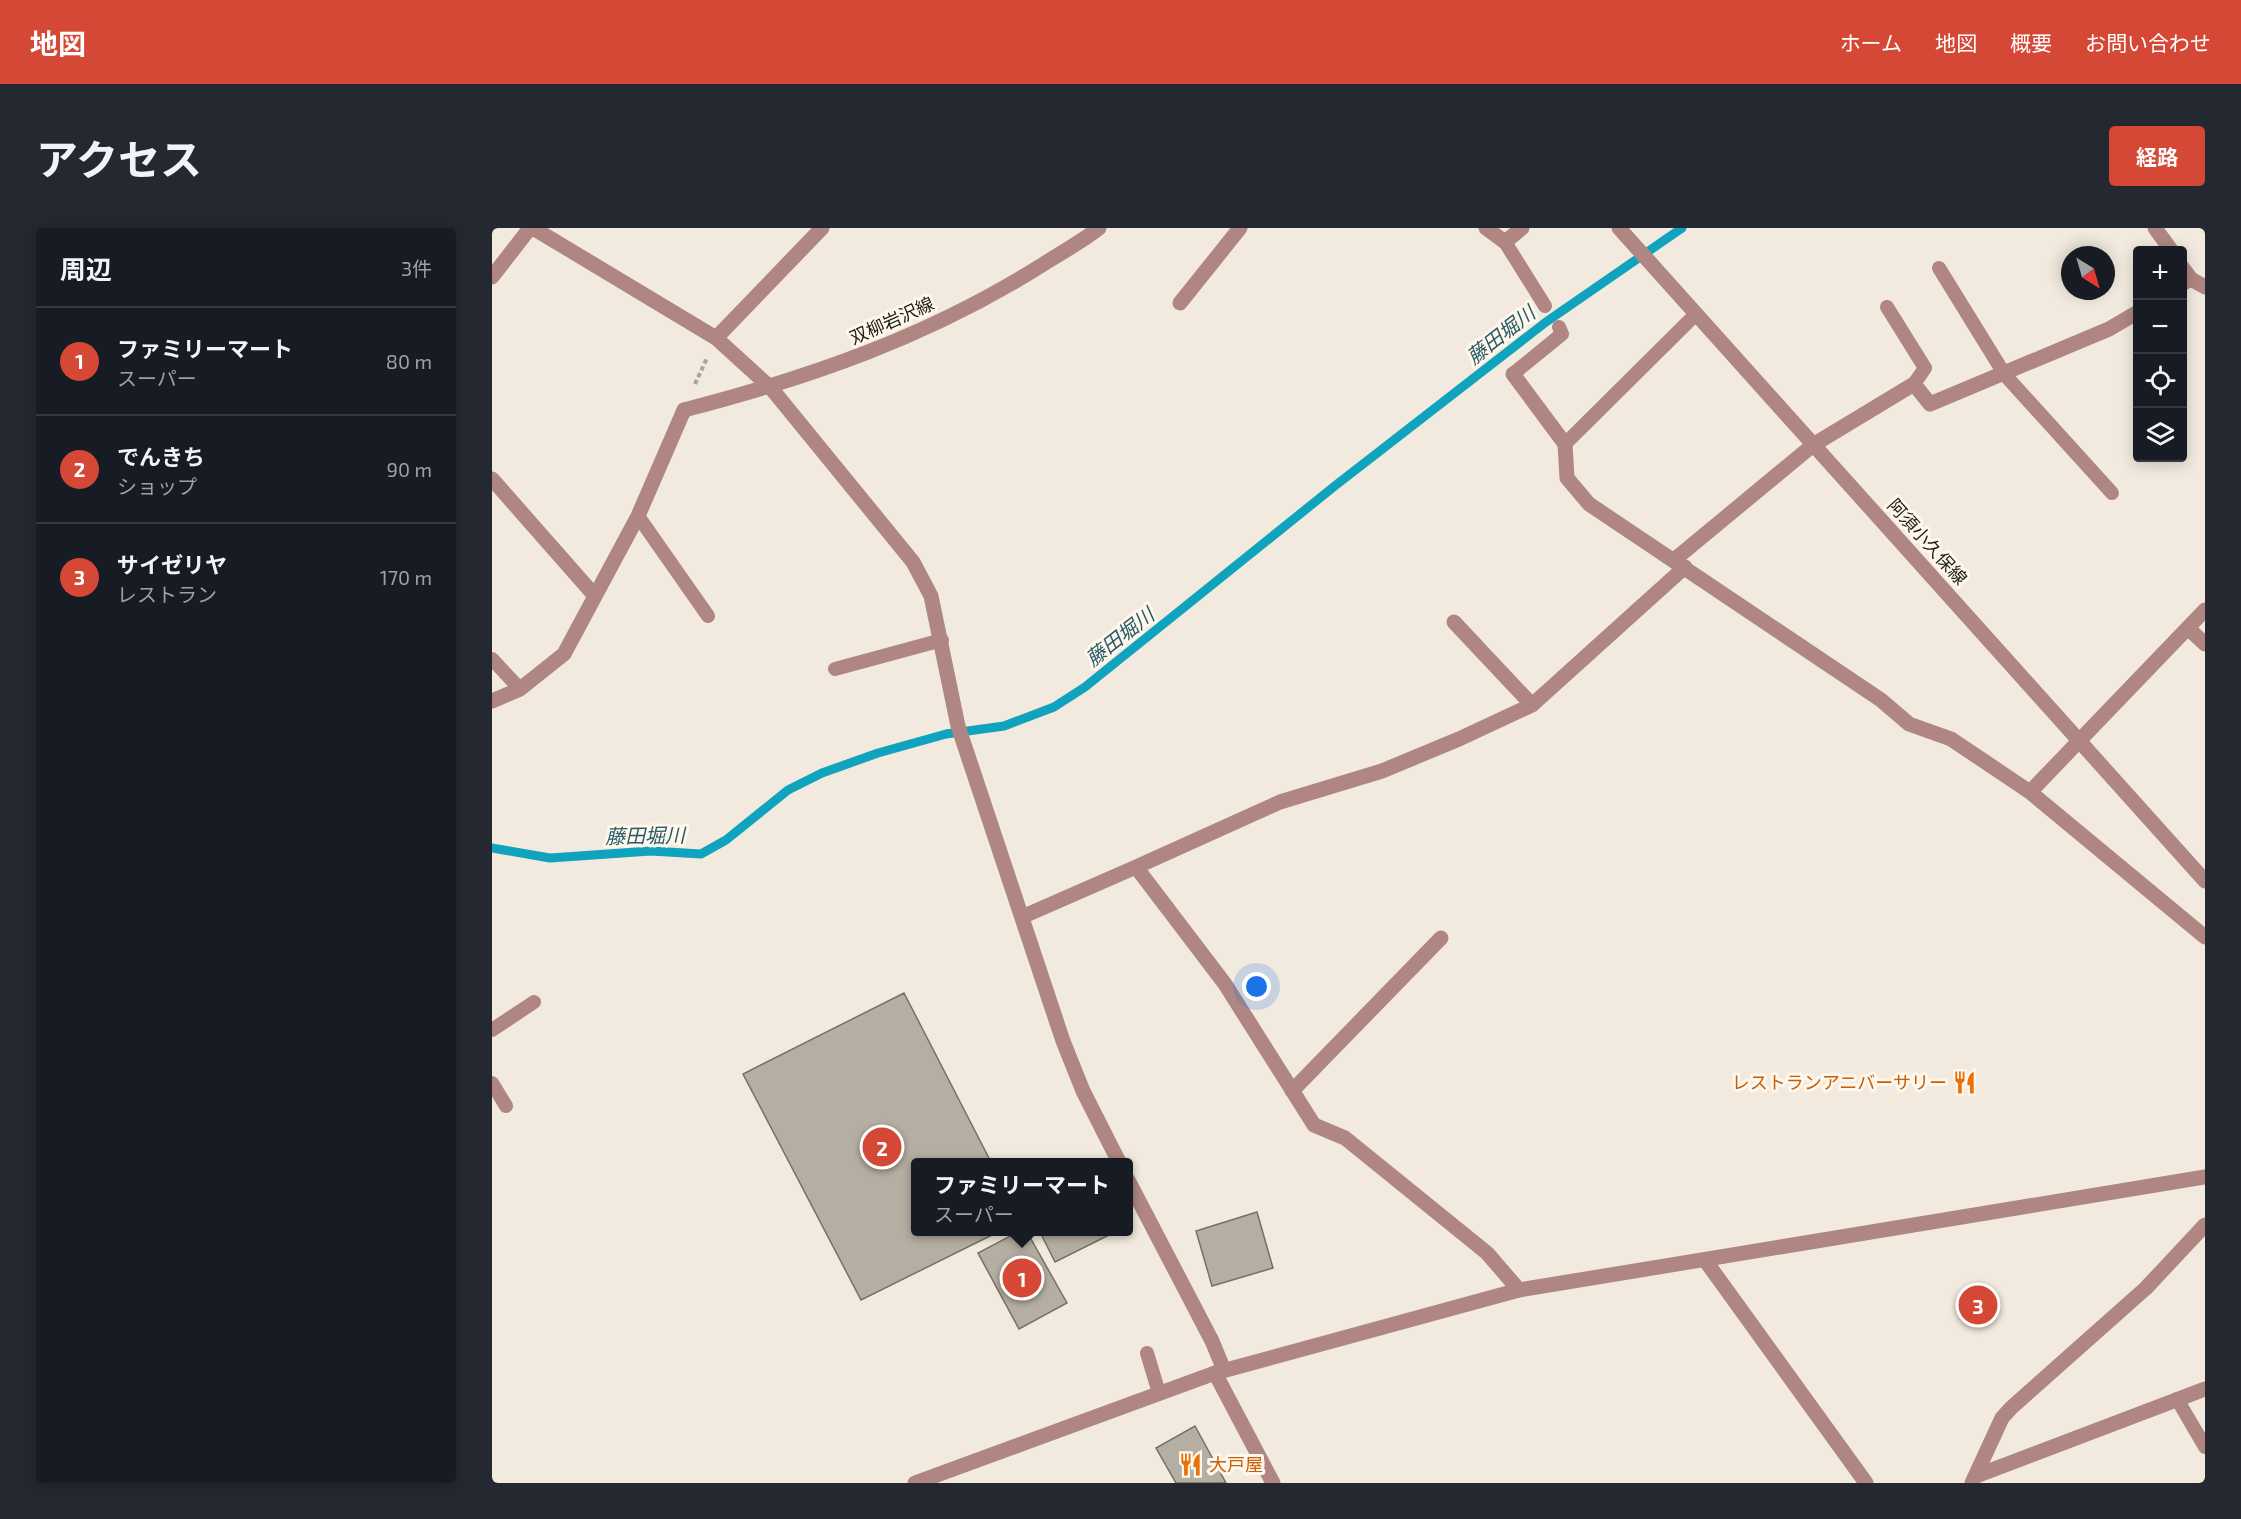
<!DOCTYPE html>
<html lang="ja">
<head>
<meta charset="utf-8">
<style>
  :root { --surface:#171b24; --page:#242831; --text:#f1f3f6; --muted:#9ea1a6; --line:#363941; --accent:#d44835 }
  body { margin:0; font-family:"Exo 2","Noto Sans JP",sans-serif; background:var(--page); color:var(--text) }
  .controls { position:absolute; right:18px; top:18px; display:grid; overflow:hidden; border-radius:6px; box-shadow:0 3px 15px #0003 }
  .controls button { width:54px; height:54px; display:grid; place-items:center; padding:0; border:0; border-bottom:2px solid var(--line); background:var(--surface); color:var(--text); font:30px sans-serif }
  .compass { position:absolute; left:1569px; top:18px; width:54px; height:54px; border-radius:50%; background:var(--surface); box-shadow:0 3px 15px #0003; rotate:143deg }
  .you { position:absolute; left:765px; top:759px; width:21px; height:21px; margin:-15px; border:4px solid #fff; border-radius:50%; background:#1a73e8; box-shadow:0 0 0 9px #1a73e833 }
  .badge { display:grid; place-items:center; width:39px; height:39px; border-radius:50%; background:var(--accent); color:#fff; font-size:20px; font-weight:700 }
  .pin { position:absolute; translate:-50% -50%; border:3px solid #fff; box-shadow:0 2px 6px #0006 }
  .popup { position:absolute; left:419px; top:930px; width:222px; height:78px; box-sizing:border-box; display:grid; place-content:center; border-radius:6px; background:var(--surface); filter:drop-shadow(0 2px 4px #0005); font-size:20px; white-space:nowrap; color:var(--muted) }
  .popup b { font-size:22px; color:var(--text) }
  .popup::after { content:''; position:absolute; left:50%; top:100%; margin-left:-12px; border:12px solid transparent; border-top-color:var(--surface) }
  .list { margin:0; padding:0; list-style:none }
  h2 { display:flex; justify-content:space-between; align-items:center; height:78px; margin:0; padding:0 24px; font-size:26px }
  h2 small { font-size:20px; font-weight:400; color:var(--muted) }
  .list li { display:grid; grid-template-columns:39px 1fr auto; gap:18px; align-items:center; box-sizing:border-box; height:108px; padding:0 24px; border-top:2px solid var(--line) }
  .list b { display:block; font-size:22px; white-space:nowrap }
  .list p { margin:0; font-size:20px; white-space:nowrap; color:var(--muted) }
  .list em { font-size:20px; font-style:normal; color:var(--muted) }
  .icon { flex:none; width:33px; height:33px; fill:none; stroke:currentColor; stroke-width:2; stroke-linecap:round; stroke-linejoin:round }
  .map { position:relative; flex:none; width:1713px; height:1255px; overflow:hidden; border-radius:6px }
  header { display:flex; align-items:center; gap:36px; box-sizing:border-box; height:84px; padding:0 30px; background:var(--accent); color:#fff }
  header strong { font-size:28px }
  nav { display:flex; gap:33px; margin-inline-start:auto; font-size:21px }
  .intro { display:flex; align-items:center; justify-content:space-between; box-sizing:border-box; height:144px; padding:0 36px }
  h1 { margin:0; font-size:42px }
  .button { padding:15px 27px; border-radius:6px; background:var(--accent); color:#fff; font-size:21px; font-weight:700 }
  main { display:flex; gap:36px; padding:0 36px }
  aside { flex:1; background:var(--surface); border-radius:6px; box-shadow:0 3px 15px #0003 }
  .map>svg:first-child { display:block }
</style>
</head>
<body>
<header>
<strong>地図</strong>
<nav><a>ホーム</a><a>地図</a><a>概要</a><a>お問い合わせ</a></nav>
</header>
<div class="intro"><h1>アクセス</h1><a class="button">経路</a></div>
<main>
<aside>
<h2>周辺<small>3件</small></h2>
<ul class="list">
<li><span class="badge">1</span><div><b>ファミリーマート</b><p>スーパー</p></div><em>80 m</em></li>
<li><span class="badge">2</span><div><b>でんきち</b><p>ショップ</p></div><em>90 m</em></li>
<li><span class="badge">3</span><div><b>サイゼリヤ</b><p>レストラン</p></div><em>170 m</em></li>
</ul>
</aside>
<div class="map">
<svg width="1713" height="1255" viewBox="0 0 1713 1255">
  <rect width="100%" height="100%" fill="#f2eade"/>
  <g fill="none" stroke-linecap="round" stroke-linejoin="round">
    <path stroke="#10a3be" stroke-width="9" d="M 0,620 L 58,630 L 159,623 L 209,626 L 234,612 L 296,562 L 330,545 L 386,525 L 454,506 L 512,498 L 562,479 L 593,459 L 844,257 L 1054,94 L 1190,0"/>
  </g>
  <path fill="#b5aea2" stroke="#777065" stroke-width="1.5" d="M 412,765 L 499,934 L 424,934 L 424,1004 L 506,1004 L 369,1072 L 251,846 Z
    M 765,984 L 781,1040 L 720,1058 L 704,1003 Z
    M 526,1004 L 535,1004 L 575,1075 L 527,1101 L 486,1025 Z
    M 548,1004 L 623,1004 L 563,1034 Z
    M 703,1198 L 734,1255 L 684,1255 L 664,1220 Z"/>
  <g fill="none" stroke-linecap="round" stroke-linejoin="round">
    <path stroke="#aaa49a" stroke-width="4" stroke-dasharray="4.5 3" stroke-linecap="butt" d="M 203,156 L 215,130"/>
    <path stroke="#af8682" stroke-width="14" d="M 1013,14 L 1053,78
      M 1447,40 L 1513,147 L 1620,265
      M 1395,79 L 1433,140 L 1422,156
      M 1021,146 L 1070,106 L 1067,99
      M 1073,216 L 1204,86
      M 146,288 L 216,388
      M 0,431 L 28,461
      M 343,441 L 450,412
      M 0,802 L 42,774
      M 0,855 L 14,878
      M 655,1125 L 667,1165
      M 1685,1171 L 1713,1219"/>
    <path stroke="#af8682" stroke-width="15" d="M 41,0 L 224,110 L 279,160 L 421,334 L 439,368 L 466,498 L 571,813 L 591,863 L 627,934
      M 994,0 L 1013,14 L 1030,0
      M 1663,0 L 1679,22
      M 1690,39 L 1699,51
      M 0,49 L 38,0
      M 1690,56 L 1699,51 L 1713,59
      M 688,75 L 748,0
      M 224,110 L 330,0
      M 1021,146 L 1073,216 L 1075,250 L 1097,276 L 1389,472 L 1417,496 L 1459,511 L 1538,564 L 1713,709
      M 0,251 L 103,368
      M 1182,332 L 1321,217 L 1422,156 L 1438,176 L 1617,101 L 1646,84
      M 962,394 L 1040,477
      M 1696,400 L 1713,416
      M 0,473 L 28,461 L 72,426 L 146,288 L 192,182
      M 1538,564 L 1713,382
      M 644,639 L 788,574 L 890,543 L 967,511 L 1040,477 L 1193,339
      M 532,688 L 644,639 L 733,756 L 822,897 L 853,910 L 995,1025 L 1027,1062
      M 800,863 L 949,710
      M 636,952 L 720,1113 L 732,1142
      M 1213,1032 L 1374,1255
      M 723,1145 L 781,1255
      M 1484,1248 L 1713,1161
      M 1480,1255 L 1510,1190 L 1519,1180 L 1654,1060 L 1713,997"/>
    <path stroke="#af8682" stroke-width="15" d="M 1127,0 L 1713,653
      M 192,182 C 320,149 437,108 550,37 C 569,25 589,14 607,0
      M 423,1255 L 723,1145 L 1027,1062 L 1713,949"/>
  </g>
  <defs>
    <symbol id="restaurant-bare" viewBox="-9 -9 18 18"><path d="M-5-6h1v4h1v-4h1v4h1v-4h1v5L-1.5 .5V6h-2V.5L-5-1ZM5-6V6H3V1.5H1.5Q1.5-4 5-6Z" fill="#e8710a" stroke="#fff7eb" stroke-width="2.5" paint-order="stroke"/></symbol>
  </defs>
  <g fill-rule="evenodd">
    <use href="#restaurant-bare" x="1456" y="838" width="33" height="33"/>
    <use href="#restaurant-bare" x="682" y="1220" width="33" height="33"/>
  </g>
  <g text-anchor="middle" stroke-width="6" stroke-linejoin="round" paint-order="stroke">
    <g font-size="18" fill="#1f1c18" stroke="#fff7eb">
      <text transform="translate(400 93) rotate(-24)" y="6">双柳岩沢線</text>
      <text transform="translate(1435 314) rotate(48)" y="6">阿須小久保線</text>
    </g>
    <g font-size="18" fill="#c56008" stroke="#fff7eb" text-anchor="end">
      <text x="1455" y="861">レストランアニバーサリー</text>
      <text x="717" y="1243" text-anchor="start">大戸屋</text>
    </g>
    <g font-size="20" font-style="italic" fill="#285b67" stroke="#fff7eb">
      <text transform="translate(1009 107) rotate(-38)" y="7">藤田堀川</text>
      <text transform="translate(628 409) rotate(-38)" y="7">藤田堀川</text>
      <text transform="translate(153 608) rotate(-1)" y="7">藤田堀川</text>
    </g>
  </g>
</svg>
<div class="controls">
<button>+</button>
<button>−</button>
<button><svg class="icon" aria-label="locate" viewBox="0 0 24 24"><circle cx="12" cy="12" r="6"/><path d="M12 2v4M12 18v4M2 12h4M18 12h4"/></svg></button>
<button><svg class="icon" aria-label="layers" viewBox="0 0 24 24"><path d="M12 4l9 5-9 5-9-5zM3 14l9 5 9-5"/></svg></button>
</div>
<svg class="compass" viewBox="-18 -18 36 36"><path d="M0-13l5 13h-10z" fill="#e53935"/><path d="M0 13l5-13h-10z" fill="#9ea1a6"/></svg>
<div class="you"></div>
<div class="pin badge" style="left:530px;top:1050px">1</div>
<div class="popup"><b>ファミリーマート</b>スーパー</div>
<div class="pin badge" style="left:390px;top:919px">2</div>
<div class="pin badge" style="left:1486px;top:1077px">3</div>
</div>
</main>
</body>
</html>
